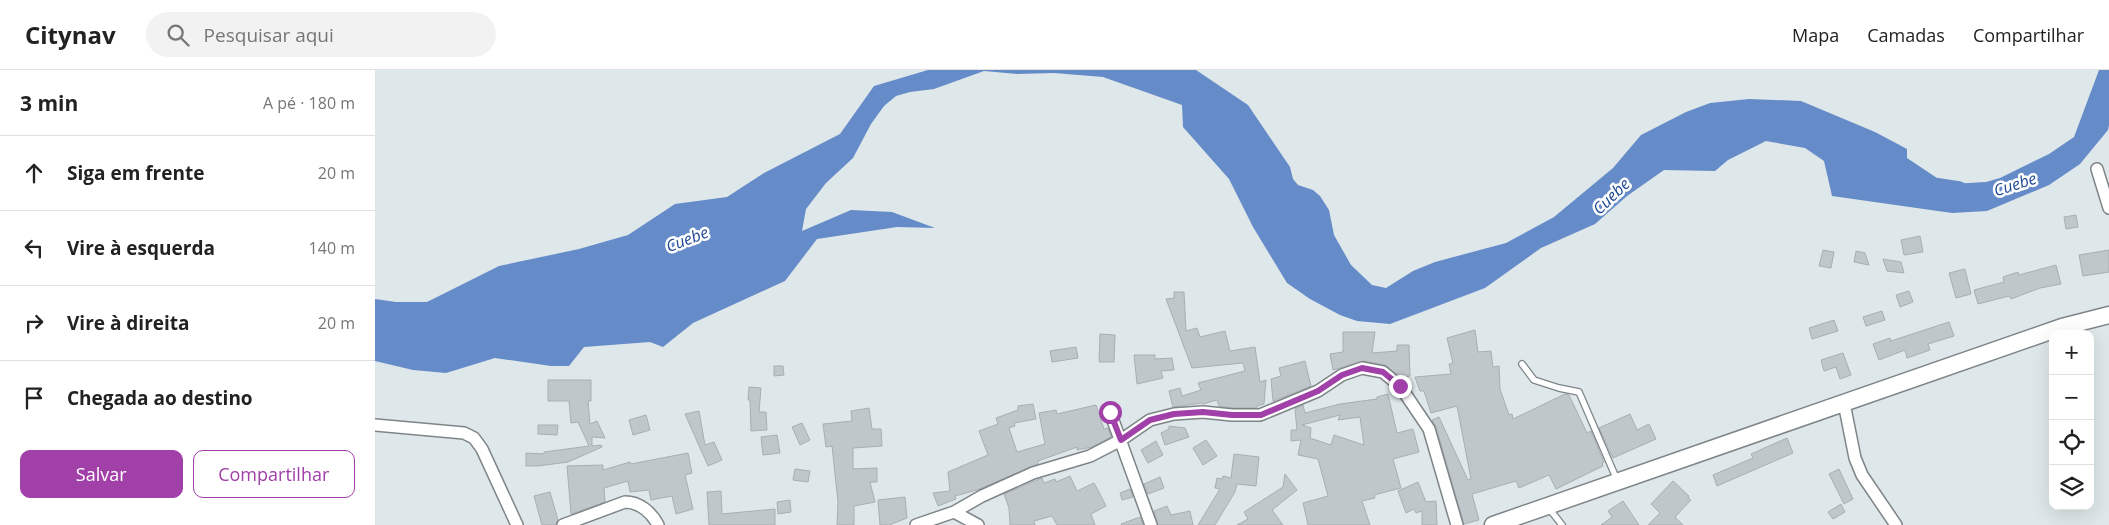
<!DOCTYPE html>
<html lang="pt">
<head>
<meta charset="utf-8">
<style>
  :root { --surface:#fff; --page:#f2f2f2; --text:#222; --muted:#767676; --line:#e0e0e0; --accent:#a040a8 }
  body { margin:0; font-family:"Open Sans",sans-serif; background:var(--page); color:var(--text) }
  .controls { position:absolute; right:15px; bottom:15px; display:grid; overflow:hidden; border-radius:10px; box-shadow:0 5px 20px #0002 }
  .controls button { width:45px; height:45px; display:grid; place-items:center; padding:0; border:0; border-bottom:1px solid var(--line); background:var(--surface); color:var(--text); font:25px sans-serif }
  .stop { position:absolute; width:15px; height:15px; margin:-11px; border:4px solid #a040a8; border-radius:50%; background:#fff }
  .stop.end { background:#a040a8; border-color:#fff; box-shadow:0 1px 5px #0008 }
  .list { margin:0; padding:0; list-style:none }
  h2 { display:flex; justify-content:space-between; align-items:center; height:65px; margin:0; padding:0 20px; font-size:21px }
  h2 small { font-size:16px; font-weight:400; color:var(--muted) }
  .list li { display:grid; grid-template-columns:32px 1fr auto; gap:15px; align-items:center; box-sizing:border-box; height:75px; padding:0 20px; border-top:1px solid var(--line) }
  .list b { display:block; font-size:19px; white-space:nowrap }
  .list em { font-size:16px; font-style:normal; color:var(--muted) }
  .actions { display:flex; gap:10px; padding:15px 20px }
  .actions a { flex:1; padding:11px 0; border:1px solid var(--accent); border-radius:10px; text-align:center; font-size:18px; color:var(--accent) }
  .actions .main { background:var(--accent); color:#fff }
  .icon { flex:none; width:28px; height:28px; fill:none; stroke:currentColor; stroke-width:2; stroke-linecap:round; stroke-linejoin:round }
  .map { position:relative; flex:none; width:1734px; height:455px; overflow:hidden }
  header { display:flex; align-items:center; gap:30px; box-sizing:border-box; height:70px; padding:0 25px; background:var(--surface); border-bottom:1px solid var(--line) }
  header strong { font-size:24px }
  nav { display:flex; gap:28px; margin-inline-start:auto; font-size:18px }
  .search { width:350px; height:45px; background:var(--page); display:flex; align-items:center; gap:12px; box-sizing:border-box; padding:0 18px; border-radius:28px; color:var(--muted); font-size:19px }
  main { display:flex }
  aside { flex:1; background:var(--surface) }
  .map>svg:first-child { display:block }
</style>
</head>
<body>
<header>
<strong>Citynav</strong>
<div class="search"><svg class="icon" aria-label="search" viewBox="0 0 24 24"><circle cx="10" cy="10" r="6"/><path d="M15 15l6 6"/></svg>Pesquisar aqui</div>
<nav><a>Mapa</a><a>Camadas</a><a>Compartilhar</a></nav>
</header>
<main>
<aside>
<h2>3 min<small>A pé · 180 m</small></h2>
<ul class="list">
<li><svg class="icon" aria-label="ahead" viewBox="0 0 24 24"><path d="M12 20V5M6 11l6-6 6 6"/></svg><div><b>Siga em frente</b></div><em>20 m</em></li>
<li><svg class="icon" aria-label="left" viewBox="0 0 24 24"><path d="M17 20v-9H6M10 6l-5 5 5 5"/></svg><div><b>Vire à esquerda</b></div><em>140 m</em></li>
<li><svg class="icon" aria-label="right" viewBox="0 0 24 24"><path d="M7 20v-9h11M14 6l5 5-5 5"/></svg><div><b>Vire à direita</b></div><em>20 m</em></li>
<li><svg class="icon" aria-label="arrive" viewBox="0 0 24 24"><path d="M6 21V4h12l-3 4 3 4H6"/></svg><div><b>Chegada ao destino</b></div></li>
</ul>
<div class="actions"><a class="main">Salvar</a><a>Compartilhar</a></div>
</aside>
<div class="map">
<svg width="1734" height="455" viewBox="0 0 1734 455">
  <rect width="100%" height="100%" fill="#dee7e9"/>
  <path fill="#668bc9" d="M 553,0 L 821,0 L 873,35 L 915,97 L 918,109 L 923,115 L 938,120 L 945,126 L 954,140 L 959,165 L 976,195 L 997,215 L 1011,218 L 1038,201 L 1060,192 L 1131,173 L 1179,147 L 1238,98 L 1266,65 L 1311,42 L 1335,33 L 1374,29 L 1426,31 L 1500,62 L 1532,79 L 1532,110 L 1539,116 L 1611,112 L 1625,108 L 1674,84 L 1699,67 L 1724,0 L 1734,0 L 1734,55 L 1733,60 L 1705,94 L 1674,115 L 1612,141 L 1577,143 L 1457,126 L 1449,91 L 1430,78 L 1391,71 L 1353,90 L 1340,101 L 1289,100 L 1252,126 L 1220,154 L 1166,178 L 1110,218 L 1015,254 L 982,251 L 965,245 L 935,229 L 912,213 L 878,157 L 854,109 L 808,57 L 807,35 L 728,7 L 679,3 L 642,4 L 609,1 L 559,19 L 535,22 L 521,26 L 509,36 L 496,54 L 478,88 L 451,113 L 431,139 L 427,161 L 476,140 L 517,142 L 560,158 L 522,157 L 442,169 L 410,211 L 318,253 L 288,277 L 275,272 L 209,277 L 194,296 L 176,296 L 120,288 L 71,303 L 38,300 L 0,291 L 0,229 L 21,232 L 52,232 L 124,196 L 204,179 L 253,165 L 300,134 L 352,127 L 389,103 L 465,64 L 499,16 Z"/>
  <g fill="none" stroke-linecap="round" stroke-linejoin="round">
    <path stroke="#668bc9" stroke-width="22" d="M 1506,84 L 1557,118 L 1583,122"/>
  </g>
  <path fill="#c0c7cb" stroke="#a8afb3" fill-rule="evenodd" d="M 1701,145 L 1703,157 L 1691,159 L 1689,147 Z
    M 1545,166 L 1548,182 L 1529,185 L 1526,170 Z
    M 1448,180 L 1459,182 L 1456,198 L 1444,196 Z
    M 1734,180 L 1734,202 L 1708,206 L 1704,185 Z
    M 1481,181 L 1490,183 L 1494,195 L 1479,192 Z
    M 1508,189 L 1526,192 L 1529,203 L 1512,201 Z
    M 1681,195 L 1686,214 L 1665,218 L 1636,229 L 1634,226 L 1603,234 L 1599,220 L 1629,212 L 1628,207 L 1643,202 L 1644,205 Z
    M 1590,199 L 1596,224 L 1581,228 L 1574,203 Z
    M 1534,221 L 1538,232 L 1525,237 L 1521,225 Z
    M 799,222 L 809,222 L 811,261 L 822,258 L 825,267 L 850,261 L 855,281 L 880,277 L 885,312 L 891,310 L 889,334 L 882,336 L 882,338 L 857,338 L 844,336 L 842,330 L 828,334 L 827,333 L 798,337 L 794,321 L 805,318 L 807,326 L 826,320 L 823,313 L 870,301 L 868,293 L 817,298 L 791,229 L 799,228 Z
    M 1507,241 L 1510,250 L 1491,256 L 1488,247 Z
    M 1459,250 L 1463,261 L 1437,269 L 1434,258 Z
    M 1574,252 L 1579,266 L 1553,274 L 1555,280 L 1532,288 L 1530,280 L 1504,290 L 1498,274 L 1515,268 L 1516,271 Z
    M 1100,260 L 1103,282 L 1116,281 L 1118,297 L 1124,296 L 1125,319 L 1134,345 L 1137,344 L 1138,349 L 1190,324 L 1194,325 L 1212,363 L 1216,361 L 1229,392 L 1227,393 L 1228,396 L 1181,419 L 1174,405 L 1144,418 L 1141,411 L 1097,424 L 1104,450 L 1089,454 L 1061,357 L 1057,350 L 1064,347 L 1093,410 L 1096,409 L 1082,336 L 1056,343 L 1049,321 L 1045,321 L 1040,307 L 1076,304 L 1074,294 L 1078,293 L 1072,268 Z
    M 968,262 L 1000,262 L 997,283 L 1022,281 L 1022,275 L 1034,275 L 1035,306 L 1026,308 L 1010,295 L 988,291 L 958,300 L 955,284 L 968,282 Z
    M 725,264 L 740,265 L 739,292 L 724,292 Z
    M 701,277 L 703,288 L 677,292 L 675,281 Z
    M 1468,283 L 1476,305 L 1465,309 L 1461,297 L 1449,301 L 1446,290 Z
    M 759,285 L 780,285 L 780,289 L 797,288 L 799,300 L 786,301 L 788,308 L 762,314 Z
    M 930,291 L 936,316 L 898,331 L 896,309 L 906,306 L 904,298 Z
    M 399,296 L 408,296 L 409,305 L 399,306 Z
    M 173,310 L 216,310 L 216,331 L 213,331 L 215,354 L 222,351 L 230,368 L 217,367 L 217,376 L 226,375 L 227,377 L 193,392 L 163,396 L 151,396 L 151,383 L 169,384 L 169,382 L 214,376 L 203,352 L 196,353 L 194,331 L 173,331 Z
    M 374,317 L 386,318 L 384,342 L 391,342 L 392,360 L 376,361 L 375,330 L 373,330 Z
    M 1013,324 L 1022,363 L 1038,359 L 1044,382 L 1018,389 L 1026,418 L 999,425 L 1000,428 L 987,431 L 995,455 L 933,455 L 928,433 L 953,426 L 943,389 L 923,385 L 926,370 L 916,371 L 916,360 L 922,360 L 920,339 L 928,335 L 930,343 L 965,334 L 1002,329 L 1002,327 ZM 965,345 L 963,350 L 985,347 L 989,375 L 959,365 L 956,375 L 935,368 L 936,358 L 927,355 Z
    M 658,334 L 661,349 L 639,353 L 640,356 L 634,358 L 642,382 L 670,374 L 664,343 L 681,340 L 682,344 L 721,335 L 729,359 L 733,358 L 736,367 L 717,377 L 702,380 L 702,377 L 663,391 L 663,394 L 602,420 L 580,426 L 581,429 L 563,436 L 558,423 L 575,421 L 573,402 L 613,385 L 604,361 L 623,354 L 621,348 L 643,340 L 643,336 Z
    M 494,338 L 497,359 L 506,359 L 507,376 L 478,378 L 478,399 L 502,398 L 502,412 L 495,412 L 500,432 L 479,436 L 479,455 L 462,455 L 463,432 L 457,376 L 451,377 L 448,354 L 477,351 L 476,341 Z
    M 324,341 L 330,375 L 339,372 L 347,390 L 333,396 L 310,344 Z
    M 1255,344 L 1262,360 L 1274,354 L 1281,369 L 1238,388 L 1224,358 Z
    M 271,345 L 275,360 L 258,365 L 254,350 Z
    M 427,353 L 435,370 L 425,375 L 417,357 Z
    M 163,355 L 183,355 L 182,365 L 163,364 Z
    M 794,356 L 810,358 L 814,367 L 790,375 L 786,363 L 794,359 Z
    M 402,365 L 405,383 L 388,385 L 386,367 Z
    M 1412,368 L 1418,383 L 1342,416 L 1338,405 L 1378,388 L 1376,384 Z
    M 831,370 L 842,386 L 828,395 L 818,378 Z
    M 781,371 L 788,385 L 773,393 L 766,380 Z
    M 313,383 L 317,403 L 310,405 L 318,439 L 301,444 L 297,426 L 276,430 L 274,420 L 255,422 L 253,411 L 229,418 L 230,432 L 196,444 L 192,396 L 228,395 L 228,400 L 255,392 L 256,394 Z
    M 859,384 L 884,387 L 881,416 L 862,414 L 860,422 L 840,455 L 823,455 L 845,419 L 840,418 L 842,408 L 847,409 L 848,406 L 856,408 Z
    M 420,399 L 435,401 L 433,412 L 418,410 Z
    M 1464,399 L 1478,429 L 1469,434 L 1454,404 Z
    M 910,404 L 922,420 L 897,440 L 908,455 L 862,455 L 873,449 L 869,442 L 908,417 Z
    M 695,406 L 702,421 L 719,413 L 725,424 L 731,436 L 716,444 L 720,455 L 682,455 L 677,446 L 659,451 L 660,455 L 635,455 L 634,438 L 629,424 L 667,408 L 669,413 L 680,409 L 681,412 Z
    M 785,407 L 789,418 L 773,424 L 769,414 Z
    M 1298,411 L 1314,426 L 1313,428 L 1316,430 L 1300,447 L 1308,455 L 1273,455 L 1285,443 L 1276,434 Z
    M 1043,412 L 1051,432 L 1061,431 L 1062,455 L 1047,455 L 1047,441 L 1041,443 L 1039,439 L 1031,443 L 1023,421 Z
    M 755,419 L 758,427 L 747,430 L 745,423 Z
    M 346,421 L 347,444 L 400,439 L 400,455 L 334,455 L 332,422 Z
    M 175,422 L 183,450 L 181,455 L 167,455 L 159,426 Z
    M 530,427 L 532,448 L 514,455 L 505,455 L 503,430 Z
    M 415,430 L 416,442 L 403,444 L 402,432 Z
    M 1248,431 L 1264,455 L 1226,455 L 1237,447 L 1233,441 Z
    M 1466,434 L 1470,442 L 1458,449 L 1453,442 Z
    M 792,436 L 796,445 L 815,441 L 818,455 L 783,455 L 779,441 Z
    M 765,447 L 768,455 L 747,455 L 746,454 Z"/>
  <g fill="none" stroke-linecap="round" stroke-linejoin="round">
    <defs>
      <path id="service" d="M 1147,294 L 1159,310 L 1184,318 L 1204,322 L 1242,410
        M 1173,437 L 1187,455"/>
      <path id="minor" d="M 1722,99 L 1734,138
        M 1469,333 L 1480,388 L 1487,405 L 1521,455
        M 735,342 L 776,455
        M 0,355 L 89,363 L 99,368 L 107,379 L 142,455
        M 579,442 L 603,455
        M 188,455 L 250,432 C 265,432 277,443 283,455
        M 541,455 L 579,442 L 607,426 L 658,403 L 715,386 L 746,370 L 775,350 L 799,344 L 828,342 L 857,345 L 885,345 L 943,321 L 967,305 L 987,298 L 1008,302 L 1025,316 L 1054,359 L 1082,455"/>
      <path id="secondary" d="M 1118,455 L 1687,257 L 1734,245"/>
    </defs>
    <use href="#service" stroke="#7e8588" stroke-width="8"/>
    <use href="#minor" stroke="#7e8588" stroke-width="14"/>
    <use href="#secondary" stroke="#7e8588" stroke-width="19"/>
    <use href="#service" stroke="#fff" stroke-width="5.5"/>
    <use href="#minor" stroke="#fff" stroke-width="11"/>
    <use href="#secondary" stroke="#fff" stroke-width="16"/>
  </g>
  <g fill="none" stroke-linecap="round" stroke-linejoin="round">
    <path stroke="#a040a8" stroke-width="6" d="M 735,342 L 746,370 L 775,350 L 799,344 L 828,342 L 857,345 L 886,345 L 943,321 L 967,305 L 987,298 L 1008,302 L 1025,316"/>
  </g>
  <g text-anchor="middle" stroke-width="5" stroke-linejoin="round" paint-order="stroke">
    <g font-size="16" font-style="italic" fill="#1c4893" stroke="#fff">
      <text transform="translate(1640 114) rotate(-18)" y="6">Cuebe</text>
      <text transform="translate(1236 126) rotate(-44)" y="6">Cuebe</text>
      <text transform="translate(312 169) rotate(-21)" y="6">Cuebe</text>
    </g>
  </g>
</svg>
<div class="controls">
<button>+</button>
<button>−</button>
<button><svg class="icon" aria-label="locate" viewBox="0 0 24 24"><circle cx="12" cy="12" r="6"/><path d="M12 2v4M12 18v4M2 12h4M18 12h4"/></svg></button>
<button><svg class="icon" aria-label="layers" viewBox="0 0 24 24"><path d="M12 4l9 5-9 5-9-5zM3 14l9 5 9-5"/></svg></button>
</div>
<div class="stop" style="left:735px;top:342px"></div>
<div class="stop end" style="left:1025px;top:316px"></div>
</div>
</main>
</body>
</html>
